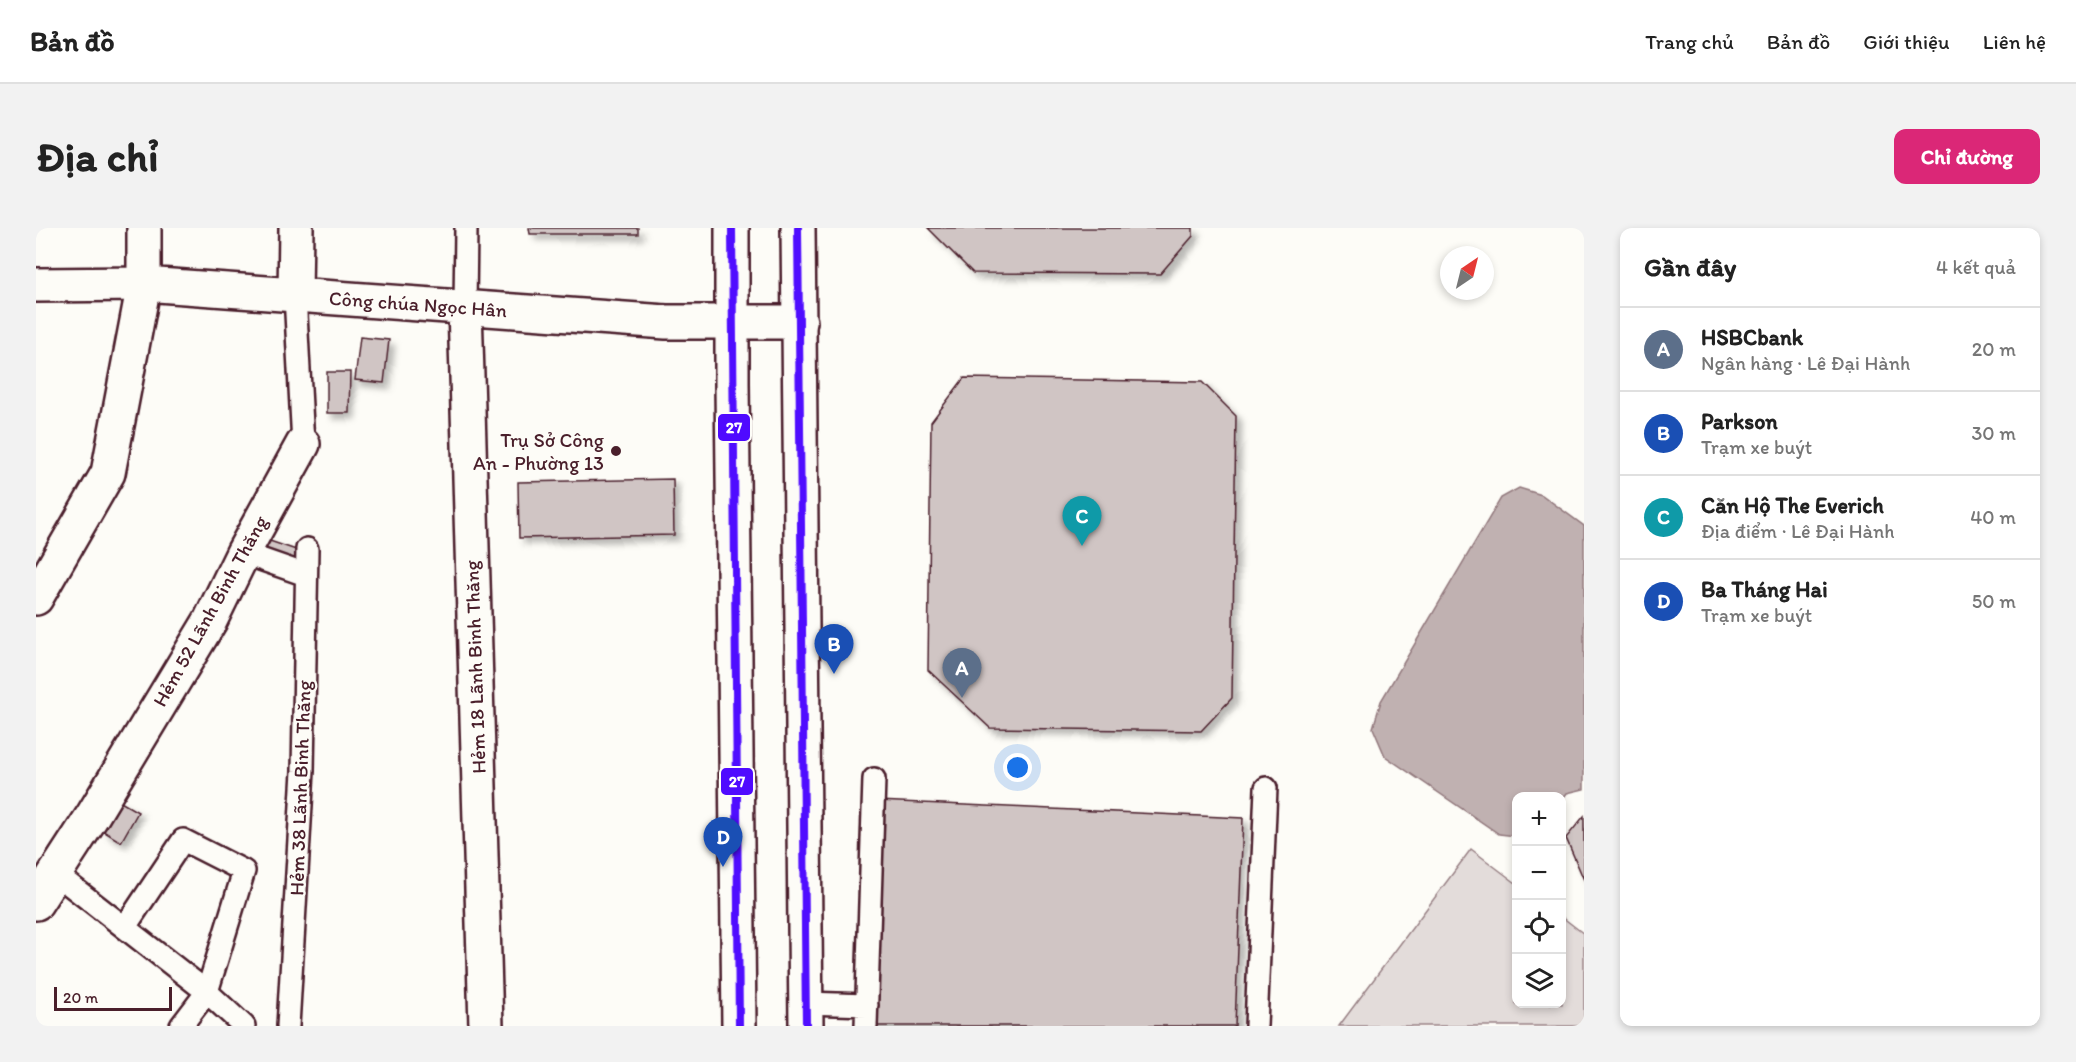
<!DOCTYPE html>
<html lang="vi">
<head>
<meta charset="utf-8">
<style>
  :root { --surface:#fff; --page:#f2f2f2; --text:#222; --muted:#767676; --line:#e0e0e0; --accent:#db2777 }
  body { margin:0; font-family:Itim,sans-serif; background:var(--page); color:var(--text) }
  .controls { position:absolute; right:18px; bottom:18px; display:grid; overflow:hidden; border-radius:12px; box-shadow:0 3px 9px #0003 }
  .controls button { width:54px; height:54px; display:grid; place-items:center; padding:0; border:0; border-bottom:2px solid var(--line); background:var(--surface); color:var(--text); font:30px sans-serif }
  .compass { position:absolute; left:1404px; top:18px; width:54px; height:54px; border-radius:50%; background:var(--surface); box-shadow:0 3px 9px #0003; rotate:35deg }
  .scale { position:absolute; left:18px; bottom:15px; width:118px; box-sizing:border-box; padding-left:6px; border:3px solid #4a1f2b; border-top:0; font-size:16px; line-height:21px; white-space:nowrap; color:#4a1f2b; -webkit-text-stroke:4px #fdfcf7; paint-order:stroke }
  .you { position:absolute; left:982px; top:540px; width:21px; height:21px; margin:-15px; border:4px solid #fff; border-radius:50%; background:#1a73e8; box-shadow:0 0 0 9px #1a73e833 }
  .badge { display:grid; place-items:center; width:39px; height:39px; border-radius:50%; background:var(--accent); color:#fff; font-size:20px; font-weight:700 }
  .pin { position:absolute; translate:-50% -50px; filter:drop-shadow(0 2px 3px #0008) }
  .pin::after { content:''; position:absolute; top:32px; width:21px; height:18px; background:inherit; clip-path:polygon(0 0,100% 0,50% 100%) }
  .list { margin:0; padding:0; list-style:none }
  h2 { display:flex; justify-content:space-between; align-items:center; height:78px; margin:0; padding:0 24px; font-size:26px }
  h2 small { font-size:20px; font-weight:400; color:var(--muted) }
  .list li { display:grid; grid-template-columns:39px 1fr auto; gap:18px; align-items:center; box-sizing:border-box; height:84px; padding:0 24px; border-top:2px solid var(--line) }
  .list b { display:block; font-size:22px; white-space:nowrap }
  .list p { margin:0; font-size:20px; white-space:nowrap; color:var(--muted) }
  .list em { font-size:20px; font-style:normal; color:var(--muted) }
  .icon { flex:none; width:33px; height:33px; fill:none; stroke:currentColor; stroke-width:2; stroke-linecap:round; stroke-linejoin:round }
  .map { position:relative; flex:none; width:1548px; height:798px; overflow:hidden; border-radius:12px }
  header { display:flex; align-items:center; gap:36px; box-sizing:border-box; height:84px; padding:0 30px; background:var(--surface); border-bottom:2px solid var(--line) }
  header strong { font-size:28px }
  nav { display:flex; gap:33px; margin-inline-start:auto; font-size:21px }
  .intro { display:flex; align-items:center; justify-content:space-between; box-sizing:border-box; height:144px; padding:0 36px }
  h1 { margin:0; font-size:42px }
  .button { padding:15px 27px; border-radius:12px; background:var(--accent); color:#fff; font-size:21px; font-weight:700 }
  main { display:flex; gap:36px; padding:0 36px }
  aside { flex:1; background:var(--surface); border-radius:12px; box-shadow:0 3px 9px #0003 }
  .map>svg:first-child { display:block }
</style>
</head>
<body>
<header>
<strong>Bản đồ</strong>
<nav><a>Trang chủ</a><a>Bản đồ</a><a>Giới thiệu</a><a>Liên hệ</a></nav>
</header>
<div class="intro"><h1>Địa chỉ</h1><a class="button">Chỉ đường</a></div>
<main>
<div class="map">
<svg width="1548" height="798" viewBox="0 0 1548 798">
  <defs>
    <filter id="shadow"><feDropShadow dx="5.5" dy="5.5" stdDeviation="3" flood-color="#0004"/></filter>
  </defs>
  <rect width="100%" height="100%" fill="#fdfcf7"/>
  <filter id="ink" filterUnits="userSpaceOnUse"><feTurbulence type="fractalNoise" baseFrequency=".0167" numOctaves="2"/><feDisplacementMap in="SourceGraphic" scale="12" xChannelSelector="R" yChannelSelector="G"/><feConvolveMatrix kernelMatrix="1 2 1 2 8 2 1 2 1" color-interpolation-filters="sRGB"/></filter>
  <g filter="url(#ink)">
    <path fill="#e3dcda" stroke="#967e82" stroke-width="1.5" d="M 1435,621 L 1480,655 L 1480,776 L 1526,776 L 1526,689 L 1548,706 L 1548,798 L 1303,798 Z"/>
    <path fill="#c0b1b1" stroke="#91777b" stroke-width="1.5" d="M 1483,260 L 1506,267 L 1548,298 L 1548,561 L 1531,565 L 1526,572 L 1526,568 L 1480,568 L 1480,608 L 1463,606 L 1349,528 L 1337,500 L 1345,473 L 1465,270 Z"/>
    <path fill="#d0c5c4" stroke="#4a1f2b" stroke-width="1.5" filter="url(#shadow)" d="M 493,0 L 602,0 L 602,6 L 494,6 Z
      M 892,0 L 1157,0 L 1157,8 L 1124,46 L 937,45 Z
      M 324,109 L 353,112 L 348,155 L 319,152 Z
      M 291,144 L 314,144 L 313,185 L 291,185 Z
      M 928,150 L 1166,154 L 1200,188 L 1196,470 L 1165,503 L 954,500 L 892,442 L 895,194 Z
      M 637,251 L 638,307 L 483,310 L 482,254 Z
      M 228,311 L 263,323 L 257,337 L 223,325 Z
      M 83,573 L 102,584 L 85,614 L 67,603 Z
      M 842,573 L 1207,590 L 1199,798 L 833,798 Z
      M 1548,588 L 1548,652 L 1530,610 Z"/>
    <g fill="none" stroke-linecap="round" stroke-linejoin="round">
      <defs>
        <path id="service" d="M 259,67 L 267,216
          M 429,79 L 430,0
          M 207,325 L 270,347
          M 20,646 L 171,764 L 208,798
          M 89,699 L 147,612 L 208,643 L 171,764 L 145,798
          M 770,775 L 831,777
          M 252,798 L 267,543 L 271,321
          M 830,798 L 838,551
          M 1220,798 L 1230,560"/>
        <path id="minor" d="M 0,57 L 108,56 L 630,94 L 764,94
          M 259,67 L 260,0
          M 429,79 L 450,798
          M 0,370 L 72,245 L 108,56 L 108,0
          M 0,675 L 57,587 L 174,393 L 207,325 L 267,216"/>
        <path id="secondary" d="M 696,0 L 696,155 L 703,798
          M 762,0 L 770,798"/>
      </defs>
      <use href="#service" stroke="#4a1f2b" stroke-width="26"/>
      <use href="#minor" stroke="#4a1f2b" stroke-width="38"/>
      <use href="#secondary" stroke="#4a1f2b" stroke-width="38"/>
      <use href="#service" stroke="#fdfcf7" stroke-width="21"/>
      <use href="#minor" stroke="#fdfcf7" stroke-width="33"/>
      <use href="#secondary" stroke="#fdfcf7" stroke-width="33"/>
      <defs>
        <path id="bus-1" d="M 696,0 L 703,798
          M 762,0 L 770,798"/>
      </defs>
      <use href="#bus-1" stroke="#fdfcf7" stroke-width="12"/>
      <use href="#bus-1" stroke="#4f0aff" stroke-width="8"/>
    </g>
  </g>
  <circle fill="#4a1f2b" stroke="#fdfcf7" stroke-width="2" cx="580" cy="223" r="6"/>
  <g text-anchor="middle" stroke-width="4.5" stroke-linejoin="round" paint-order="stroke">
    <g font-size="20" fill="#4a1f2b" stroke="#fdfcf7">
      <text transform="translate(382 76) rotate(4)" y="7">Công chúa Ngọc Hân</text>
      <text transform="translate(174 383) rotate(-61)" y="7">Hẻm 52 Lãnh Binh Thăng</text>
      <text transform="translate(439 439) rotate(-92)" y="7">Hẻm 18 Lãnh Binh Thăng</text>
      <text transform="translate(264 560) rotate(-88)" y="7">Hẻm 38 Lãnh Binh Thăng</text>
    </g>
    <g font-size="20" fill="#4a1f2b" stroke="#fdfcf7" text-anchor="end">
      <text x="568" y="219">Trụ Sở Công<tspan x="568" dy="23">An - Phường 13</tspan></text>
    </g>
  </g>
  <g stroke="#fdfcf7" stroke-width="2">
    <rect x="681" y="185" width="34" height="29" rx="6" fill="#4f0aff"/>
    <rect x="684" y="539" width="34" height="29" rx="6" fill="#4f0aff"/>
  </g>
  <g font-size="16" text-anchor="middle" font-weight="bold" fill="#fff">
    <text x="698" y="205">27</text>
    <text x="701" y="559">27</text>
  </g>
</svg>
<div class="controls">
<button>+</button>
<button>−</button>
<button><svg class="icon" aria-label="locate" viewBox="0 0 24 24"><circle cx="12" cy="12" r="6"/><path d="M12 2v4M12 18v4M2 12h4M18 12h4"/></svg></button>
<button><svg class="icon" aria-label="layers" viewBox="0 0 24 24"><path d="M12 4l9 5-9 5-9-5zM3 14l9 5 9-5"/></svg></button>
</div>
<svg class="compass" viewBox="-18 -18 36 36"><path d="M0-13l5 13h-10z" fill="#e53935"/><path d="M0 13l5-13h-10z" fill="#767676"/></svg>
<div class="scale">20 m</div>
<div class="you"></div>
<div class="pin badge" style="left:926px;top:470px;background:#5c6f8a">A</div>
<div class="pin badge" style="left:798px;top:446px;background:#1a4fb4">B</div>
<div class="pin badge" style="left:1046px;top:318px;background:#0f9aa8">C</div>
<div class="pin badge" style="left:687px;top:639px;background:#1a4fb4">D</div>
</div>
<aside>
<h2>Gần đây<small>4 kết quả</small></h2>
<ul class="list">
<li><span class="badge" style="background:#5c6f8a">A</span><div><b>HSBCbank</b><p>Ngân hàng · Lê Đại Hành</p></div><em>20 m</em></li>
<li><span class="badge" style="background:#1a4fb4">B</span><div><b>Parkson</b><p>Trạm xe buýt</p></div><em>30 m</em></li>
<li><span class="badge" style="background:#0f9aa8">C</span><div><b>Căn Hộ The Everich</b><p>Địa điểm · Lê Đại Hành</p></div><em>40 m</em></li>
<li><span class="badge" style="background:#1a4fb4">D</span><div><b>Ba Tháng Hai</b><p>Trạm xe buýt</p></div><em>50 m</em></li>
</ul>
</aside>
</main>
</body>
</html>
